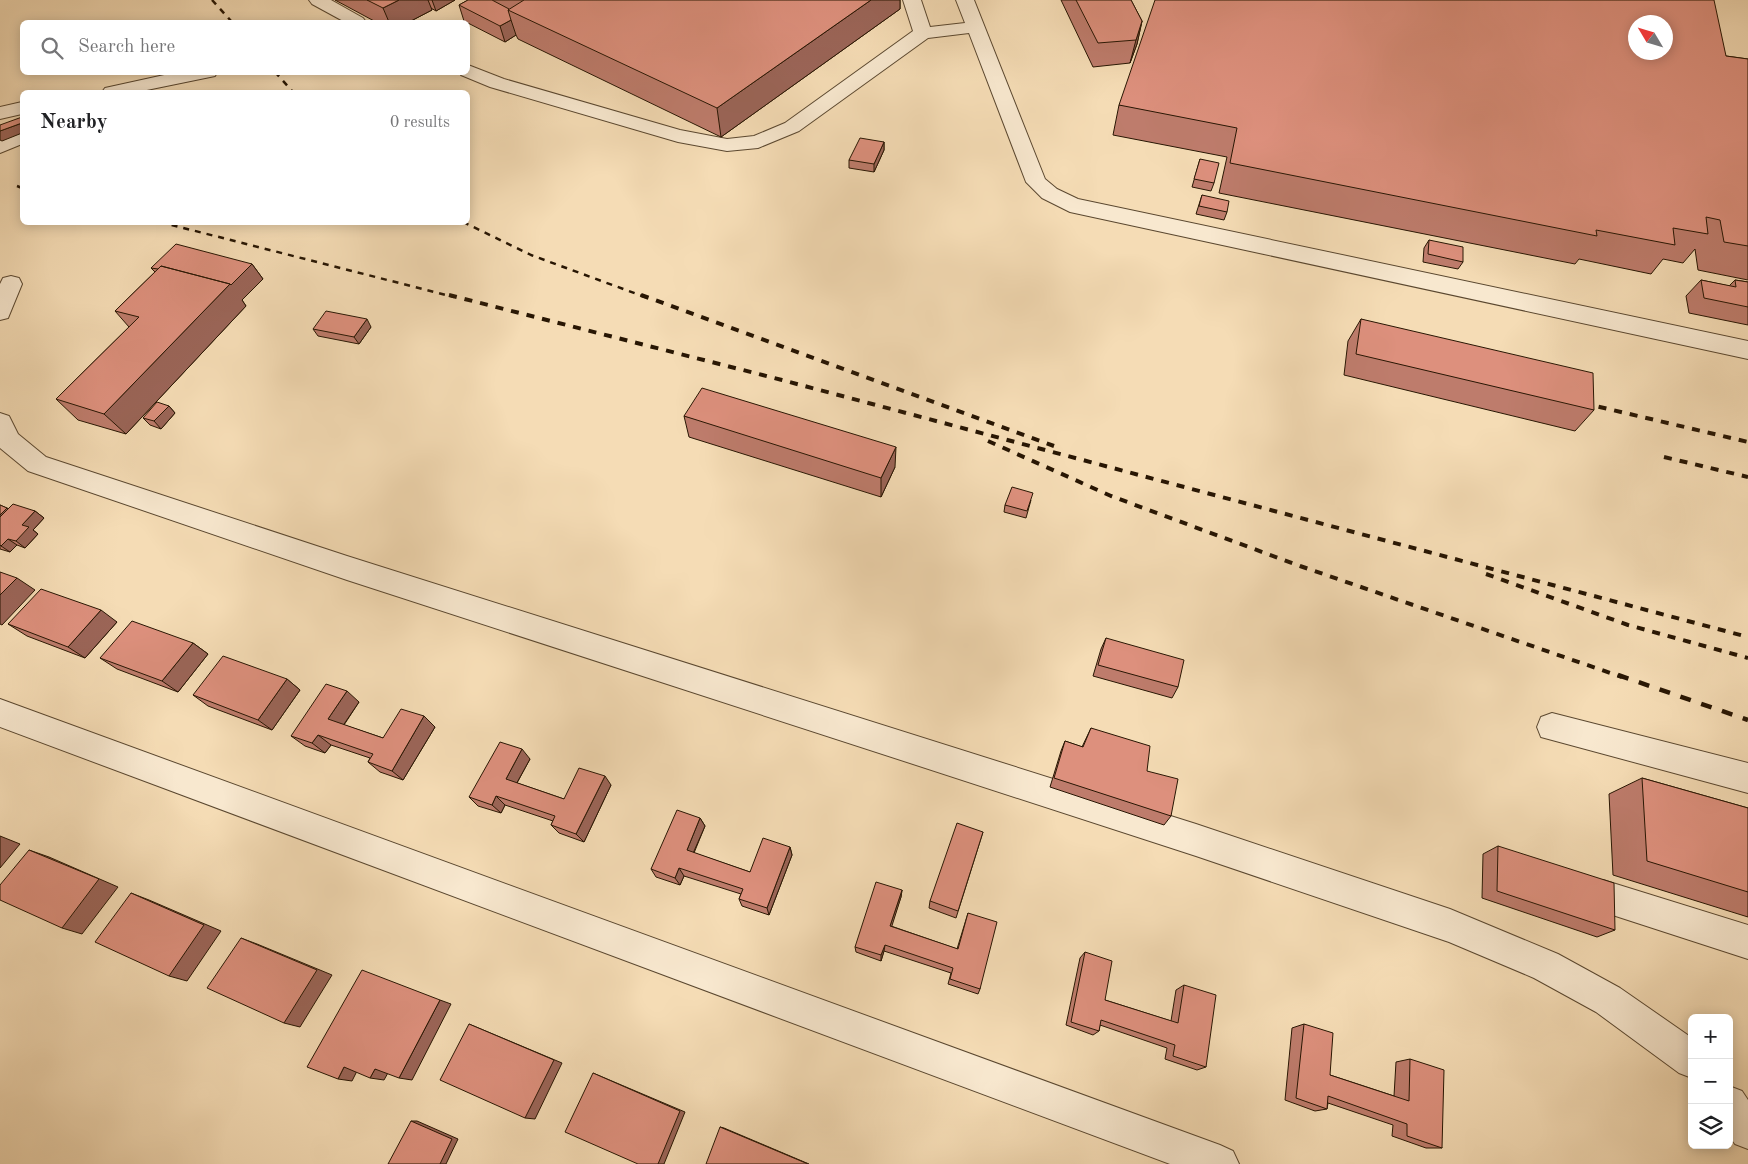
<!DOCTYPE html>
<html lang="en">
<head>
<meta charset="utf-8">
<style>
  :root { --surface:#fff; --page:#f6f6f6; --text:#202124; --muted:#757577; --line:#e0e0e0 }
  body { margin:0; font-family:"Old Standard TT",serif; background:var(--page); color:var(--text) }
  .controls { position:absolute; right:15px; bottom:15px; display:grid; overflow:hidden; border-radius:8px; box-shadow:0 2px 12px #0003 }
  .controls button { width:45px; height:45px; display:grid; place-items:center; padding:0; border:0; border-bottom:1px solid var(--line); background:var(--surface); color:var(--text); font:25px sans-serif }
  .compass { position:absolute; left:1628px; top:15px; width:45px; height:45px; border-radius:50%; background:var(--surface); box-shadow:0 2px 12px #0003; rotate:308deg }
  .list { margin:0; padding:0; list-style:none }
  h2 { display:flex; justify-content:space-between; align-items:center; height:65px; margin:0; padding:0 20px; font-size:21px }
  h2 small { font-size:16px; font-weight:400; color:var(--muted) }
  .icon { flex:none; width:28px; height:28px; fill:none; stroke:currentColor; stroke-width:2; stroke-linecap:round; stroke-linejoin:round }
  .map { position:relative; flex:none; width:1748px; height:1164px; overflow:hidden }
  .search { position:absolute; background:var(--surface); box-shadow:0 2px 12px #0003; left:20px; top:20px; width:450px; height:55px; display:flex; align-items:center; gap:12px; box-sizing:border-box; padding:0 18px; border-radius:8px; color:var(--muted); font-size:19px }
  .panel { position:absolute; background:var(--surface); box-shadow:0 2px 12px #0003; left:20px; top:90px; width:450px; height:135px; border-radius:8px }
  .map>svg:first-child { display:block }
</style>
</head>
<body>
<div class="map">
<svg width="1748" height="1164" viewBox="0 0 1748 1164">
  <rect width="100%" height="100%" fill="#f5dcb5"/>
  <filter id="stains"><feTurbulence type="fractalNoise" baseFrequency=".004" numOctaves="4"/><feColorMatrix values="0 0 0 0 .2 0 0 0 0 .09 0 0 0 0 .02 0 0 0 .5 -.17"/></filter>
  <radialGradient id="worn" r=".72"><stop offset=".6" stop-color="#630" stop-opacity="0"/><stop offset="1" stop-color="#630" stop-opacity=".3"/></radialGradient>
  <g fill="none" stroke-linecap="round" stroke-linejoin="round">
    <defs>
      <path id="minor" d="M 309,0 L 331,0 L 363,18 L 366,22 L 345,22 L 312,4 Z
        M 903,0 L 921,0 L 930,27 L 965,23 L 956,0 L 974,0 L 1045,179 L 1057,189 L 1078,199 L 1748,341 L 1748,359 L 1070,212 L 1042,198 L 1026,182 L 969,33 L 928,38 L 799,131 L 758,148 L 727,151 L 678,142 L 490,87 L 461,75 L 460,72 L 468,72 L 468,65 L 504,79 L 680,130 L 727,139 L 754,136 L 785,123 L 913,31 Z
        M 178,72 L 217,72 L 215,76 L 137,92 L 102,92 L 105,88 Z
        M 22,102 L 22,114 L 0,119 L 0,107 Z
        M 22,131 L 22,144 L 0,153 L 0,139 Z
        M 11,276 L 19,278 L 22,284 L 8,318 L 0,320 L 0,284 L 3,278 Z
        M 0,413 L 9,416 L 18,434 L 46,457 L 347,556 L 1196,824 L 1450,909 L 1558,954 L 1620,988 L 1692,1038 L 1692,1078 L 1679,1073 L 1596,1012 L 1534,978 L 1449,942 L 1196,856 L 347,580 L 28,471 L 0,448 Z
        M 0,699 L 1220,1145 L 1233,1151 L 1239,1164 L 1170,1164 L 0,727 Z
        M 1552,713 L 1748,763 L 1748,793 L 1541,737 L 1537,727 L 1541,717 Z
        M 1603,880 L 1748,925 L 1748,959 L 1591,908 L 1587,896 L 1591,884 Z
        M 1729,1086 L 1742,1091 L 1748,1100 L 1748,1149 L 1735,1144 L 1729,1136 Z"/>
    </defs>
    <use href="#minor" stroke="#5b4830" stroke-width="2"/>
    <use href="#minor" fill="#f8e8cf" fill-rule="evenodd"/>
    <path stroke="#281603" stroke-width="2.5" stroke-dasharray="6 6" stroke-linecap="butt" d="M 212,0 L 232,22
      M 275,72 L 293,92
      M 17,186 L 22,188
      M 160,222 L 454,297
      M 463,222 L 531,255 L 645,297"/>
    <path stroke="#281603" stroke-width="4" stroke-dasharray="8 8" stroke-linecap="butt" d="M 449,295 L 782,380 L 1748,637
      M 641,295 L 1054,446
      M 1583,403 L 1748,442
      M 988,441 L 1111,496 L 1300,566 L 1622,677
      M 1664,457 L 1748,477
      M 1486,574 L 1628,625 L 1748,658"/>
    <path stroke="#281603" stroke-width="4.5" stroke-dasharray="11 11" stroke-linecap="butt" d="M 1618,675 L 1748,720"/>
  </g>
  <path fill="#be7c6c" stroke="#281603" d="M 335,0 L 455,0 L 436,11 L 431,8 L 432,10 L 409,22 L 376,22 Z
    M 468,0 L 900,0 L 900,9 L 721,137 L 518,39 L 516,35 L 505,42 L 464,21 L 459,5 Z
    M 1061,0 L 1131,0 L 1142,21 L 1137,44 L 1130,63 L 1093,67 Z
    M 1726,56 L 1748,59 L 1748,280 L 1698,270 L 1695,249 L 1683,263 L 1663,259 L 1651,274 L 1579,259 L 1575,264 L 1219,193 L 1227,157 L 1113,135 L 1119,105 Z
    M 884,142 L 884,150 L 874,172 L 849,168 L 849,160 Z
    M 1200,159 L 1214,183 L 1211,191 L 1192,187 Z
    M 1202,195 L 1227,212 L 1224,220 L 1196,214 Z
    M 1429,240 L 1463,262 L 1458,269 L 1423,262 L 1424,248 Z
    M 252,264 L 263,279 L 242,300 L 246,306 L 126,434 L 78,420 L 56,399 L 129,327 L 115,311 L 155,272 L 151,268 Z
    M 1701,280 L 1729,286 L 1735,280 L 1748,282 L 1748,325 L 1689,313 L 1686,296 Z
    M 1361,319 L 1594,410 L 1575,431 L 1344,375 L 1348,341 Z
    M 371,327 L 359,344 L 318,336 L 313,329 Z
    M 169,406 L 175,413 L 161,429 L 150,425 L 143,418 Z
    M 684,416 L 895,467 L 881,497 L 689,437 Z
    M 1031,500 L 1026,518 L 1004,512 L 1005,505 Z
    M 0,505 L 9,509 L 35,511 L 44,518 L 33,530 L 38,534 L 25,548 L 17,545 L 10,552 L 0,549 Z
    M 117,622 L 85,658 L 27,636 L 8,624 Z
    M 1106,638 L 1178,687 L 1172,698 L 1093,676 L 1101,649 Z
    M 193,643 L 208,654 L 178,692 L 117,669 L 100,658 Z
    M 287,679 L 300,690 L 272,730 L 208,706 L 193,695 Z
    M 359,702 L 344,725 L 383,738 L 424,716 L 435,727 L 403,780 L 380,772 L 368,762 L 370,758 L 331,745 L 325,753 L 305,746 L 291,736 Z
    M 1091,728 L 1147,771 L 1171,816 L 1164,825 L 1050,787 L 1061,751 L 1065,741 L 1082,747 Z
    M 530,759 L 517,783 L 564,799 L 611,785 L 584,842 L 559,833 L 551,825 L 553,821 L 505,805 L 501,813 L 478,806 L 469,797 Z
    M 1642,778 L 1748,808 L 1748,917 L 1613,875 L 1609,794 Z
    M 700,818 L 705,826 L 694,853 L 750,872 L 790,847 L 792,855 L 769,915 L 742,906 L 739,899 L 741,894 L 684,876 L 680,885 L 656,877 L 651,869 Z
    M 983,832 L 956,918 L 929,908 L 930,901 Z
    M 1498,846 L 1615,930 L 1597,937 L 1482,898 L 1483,854 Z
    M 902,890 L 901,897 L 891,926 L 957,949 L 968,913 L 980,989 L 978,994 L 948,984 L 951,973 L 884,951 L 881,961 L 856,952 L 855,947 Z
    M 1085,952 L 1105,1000 L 1171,1021 L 1176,990 L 1184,985 L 1206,1067 L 1197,1070 L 1165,1059 L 1167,1048 L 1100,1025 L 1099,1031 L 1093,1035 L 1066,1025 L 1080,958 Z
    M 1304,1024 L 1330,1075 L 1394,1096 L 1396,1062 L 1410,1059 L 1442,1148 L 1426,1148 L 1392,1136 L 1393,1125 L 1328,1103 L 1327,1109 L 1315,1111 L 1285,1100 L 1292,1028 Z"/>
  <path fill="#9b6558" stroke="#281603" d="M 399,0 L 428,0 L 432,10 L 409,22 L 389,22 L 383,8 Z
    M 432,0 L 455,0 L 436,11 Z
    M 871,0 L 900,0 L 900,9 L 721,137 L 717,108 Z
    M 511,20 L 516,35 L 505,42 L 500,26 Z
    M 1142,21 L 1137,44 L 1130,63 L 1136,40 Z
    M 22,123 L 22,133 L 2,141 L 0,140 L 0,131 Z
    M 884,142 L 884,150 L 874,172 L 874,164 Z
    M 252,264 L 263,279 L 242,300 L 246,306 L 126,434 L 104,414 L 230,284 Z
    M 367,319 L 371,327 L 359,344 L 354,337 Z
    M 169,406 L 175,413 L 161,429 L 154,421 Z
    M 896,447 L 895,467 L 881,497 L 881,478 Z
    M 7,508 L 16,514 L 0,531 L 0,515 Z
    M 35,511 L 44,518 L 33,530 L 38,534 L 25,548 L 16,541 L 22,525 Z
    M 8,539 L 17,545 L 10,552 L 1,546 Z
    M 17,578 L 35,590 L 2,625 L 0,624 L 0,595 Z
    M 101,610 L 117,622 L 85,658 L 68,647 Z
    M 193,643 L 208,654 L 178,692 L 162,681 Z
    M 287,679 L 300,690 L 272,730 L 258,720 Z
    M 347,691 L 359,702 L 340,730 L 328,719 Z
    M 424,716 L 435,727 L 403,780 L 392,771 Z
    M 318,735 L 331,745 L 325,753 L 312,743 Z
    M 522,749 L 530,759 L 514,788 L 506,779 Z
    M 605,776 L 611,785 L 584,842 L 576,834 Z
    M 496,796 L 505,805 L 501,813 L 492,805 Z
    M 700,818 L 705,826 L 691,858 L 687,850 Z
    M 0,836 L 20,844 L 0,868 Z
    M 790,847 L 792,855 L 769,915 L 767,908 Z
    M 29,850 L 49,857 L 118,887 L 82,934 L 62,928 Z
    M 679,868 L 684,876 L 680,885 L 675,878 Z
    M 902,890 L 901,897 L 890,932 L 890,926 Z
    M 131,893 L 149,900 L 221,931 L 187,981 L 169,976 Z
    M 241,938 L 257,944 L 332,975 L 300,1027 L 284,1023 Z
    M 885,945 L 884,951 L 881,961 L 881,955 Z
    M 440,1000 L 451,1004 L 412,1080 L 399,1078 Z
    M 469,1024 L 562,1063 L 535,1119 L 525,1118 Z
    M 344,1067 L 358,1069 L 352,1081 L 338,1079 Z
    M 375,1069 L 389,1071 L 384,1080 L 370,1078 Z
    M 593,1073 L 685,1112 L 664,1164 L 658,1164 Z
    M 411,1121 L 417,1121 L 458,1139 L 446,1164 L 440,1164 Z
    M 720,1127 L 724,1128 L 809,1164 L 808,1164 Z"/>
  <path fill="#dd907d" stroke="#281603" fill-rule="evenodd" d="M 367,0 L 399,0 L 383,8 Z
    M 468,0 L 492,0 L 509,9 L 508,10 L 511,20 L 500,26 L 459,5 Z
    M 524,0 L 871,0 L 717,108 L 508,10 Z
    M 1076,0 L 1131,0 L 1142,21 L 1136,40 L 1098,43 Z
    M 1155,0 L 1714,0 L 1726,56 L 1748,59 L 1748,246 L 1724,242 L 1720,220 L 1706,217 L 1708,234 L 1673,228 L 1675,245 L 1596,230 L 1597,236 L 1230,163 L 1237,128 L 1119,105 ZM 1636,22 L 1666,22 L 1666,52 L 1636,52 Z
    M 22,117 L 22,123 L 0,131 L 0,125 Z
    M 860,138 L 884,142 L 874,164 L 849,160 Z
    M 1200,159 L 1219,163 L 1214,183 L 1194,179 Z
    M 1202,195 L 1229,201 L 1227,212 L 1199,206 Z
    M 1429,240 L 1463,247 L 1463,262 L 1428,254 Z
    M 176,244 L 252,264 L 231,285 L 230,284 L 161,266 L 158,269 L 151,268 Z
    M 161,266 L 230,284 L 104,414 L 56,399 L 139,317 L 115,311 Z
    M 1701,280 L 1736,287 L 1735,280 L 1748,282 L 1748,307 L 1704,298 Z
    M 326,311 L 367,319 L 354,337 L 313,329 Z
    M 1361,319 L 1593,373 L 1594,410 L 1356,354 Z
    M 702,388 L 896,447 L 881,478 L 684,416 Z
    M 157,402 L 169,406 L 154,421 L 143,418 Z
    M 1012,487 L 1033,493 L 1027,511 L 1005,505 Z
    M 13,504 L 35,511 L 22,525 L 29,527 L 16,541 L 8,539 L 1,546 L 0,545 L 0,517 Z
    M 0,505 L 7,508 L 0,515 Z
    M 0,572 L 17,578 L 0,595 Z
    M 41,589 L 101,610 L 68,647 L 8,624 Z
    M 132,621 L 193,643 L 162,681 L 100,658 Z
    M 1106,638 L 1184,660 L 1178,687 L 1098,665 Z
    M 223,656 L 287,679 L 258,720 L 193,695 Z
    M 326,684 L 347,691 L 328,719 L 383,738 L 401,709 L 424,716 L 392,771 L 368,762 L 373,754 L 318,735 L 312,743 L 291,736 Z
    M 1091,728 L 1150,746 L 1147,771 L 1178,779 L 1171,816 L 1054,778 L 1065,741 L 1083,747 Z
    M 500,742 L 522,749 L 506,779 L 564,799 L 579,768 L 605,776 L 576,834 L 551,825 L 555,816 L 496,796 L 492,805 L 469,797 Z
    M 1642,778 L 1748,808 L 1748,892 L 1647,861 Z
    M 677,810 L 700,818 L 687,850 L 750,872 L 763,838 L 790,847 L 767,908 L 739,899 L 743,889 L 679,868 L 675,878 L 651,869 Z
    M 957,823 L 983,832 L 958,911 L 930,901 Z
    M 1498,846 L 1614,883 L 1615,930 L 1497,891 Z
    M 29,850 L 99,879 L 62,928 L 0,900 L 0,885 Z
    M 876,882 L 902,890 L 890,926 L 958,949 L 968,913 L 997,922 L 980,989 L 950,979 L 953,968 L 885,945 L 881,955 L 855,947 Z
    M 131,893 L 204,925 L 169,976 L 95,942 Z
    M 241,938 L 317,970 L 284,1023 L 207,988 Z
    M 1085,952 L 1112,961 L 1105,1000 L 1178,1023 L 1184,985 L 1216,995 L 1206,1067 L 1173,1056 L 1175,1045 L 1101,1020 L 1099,1031 L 1071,1022 Z
    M 362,970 L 440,1000 L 399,1078 L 375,1069 L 370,1078 L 344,1067 L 338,1079 L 307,1067 Z
    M 469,1024 L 554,1060 L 525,1118 L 440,1080 Z
    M 1304,1024 L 1333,1033 L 1330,1075 L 1409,1101 L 1410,1059 L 1444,1070 L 1442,1148 L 1407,1136 L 1407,1124 L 1328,1096 L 1327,1109 L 1296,1098 Z
    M 593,1073 L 680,1111 L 658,1164 L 638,1164 L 565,1132 Z
    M 411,1121 L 452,1139 L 440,1164 L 388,1164 Z
    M 720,1127 L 808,1164 L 706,1164 Z"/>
  <rect width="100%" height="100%" filter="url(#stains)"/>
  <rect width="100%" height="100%" fill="url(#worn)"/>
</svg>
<div class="controls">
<button>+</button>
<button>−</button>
<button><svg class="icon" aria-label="layers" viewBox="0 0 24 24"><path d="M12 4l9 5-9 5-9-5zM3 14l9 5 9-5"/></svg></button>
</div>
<svg class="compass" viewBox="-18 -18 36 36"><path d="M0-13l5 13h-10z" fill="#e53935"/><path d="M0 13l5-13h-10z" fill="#757577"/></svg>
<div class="search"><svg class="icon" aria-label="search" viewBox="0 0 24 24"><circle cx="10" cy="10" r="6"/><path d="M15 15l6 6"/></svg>Search here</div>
<section class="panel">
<h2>Nearby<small>0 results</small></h2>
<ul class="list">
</ul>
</section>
</div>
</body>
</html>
